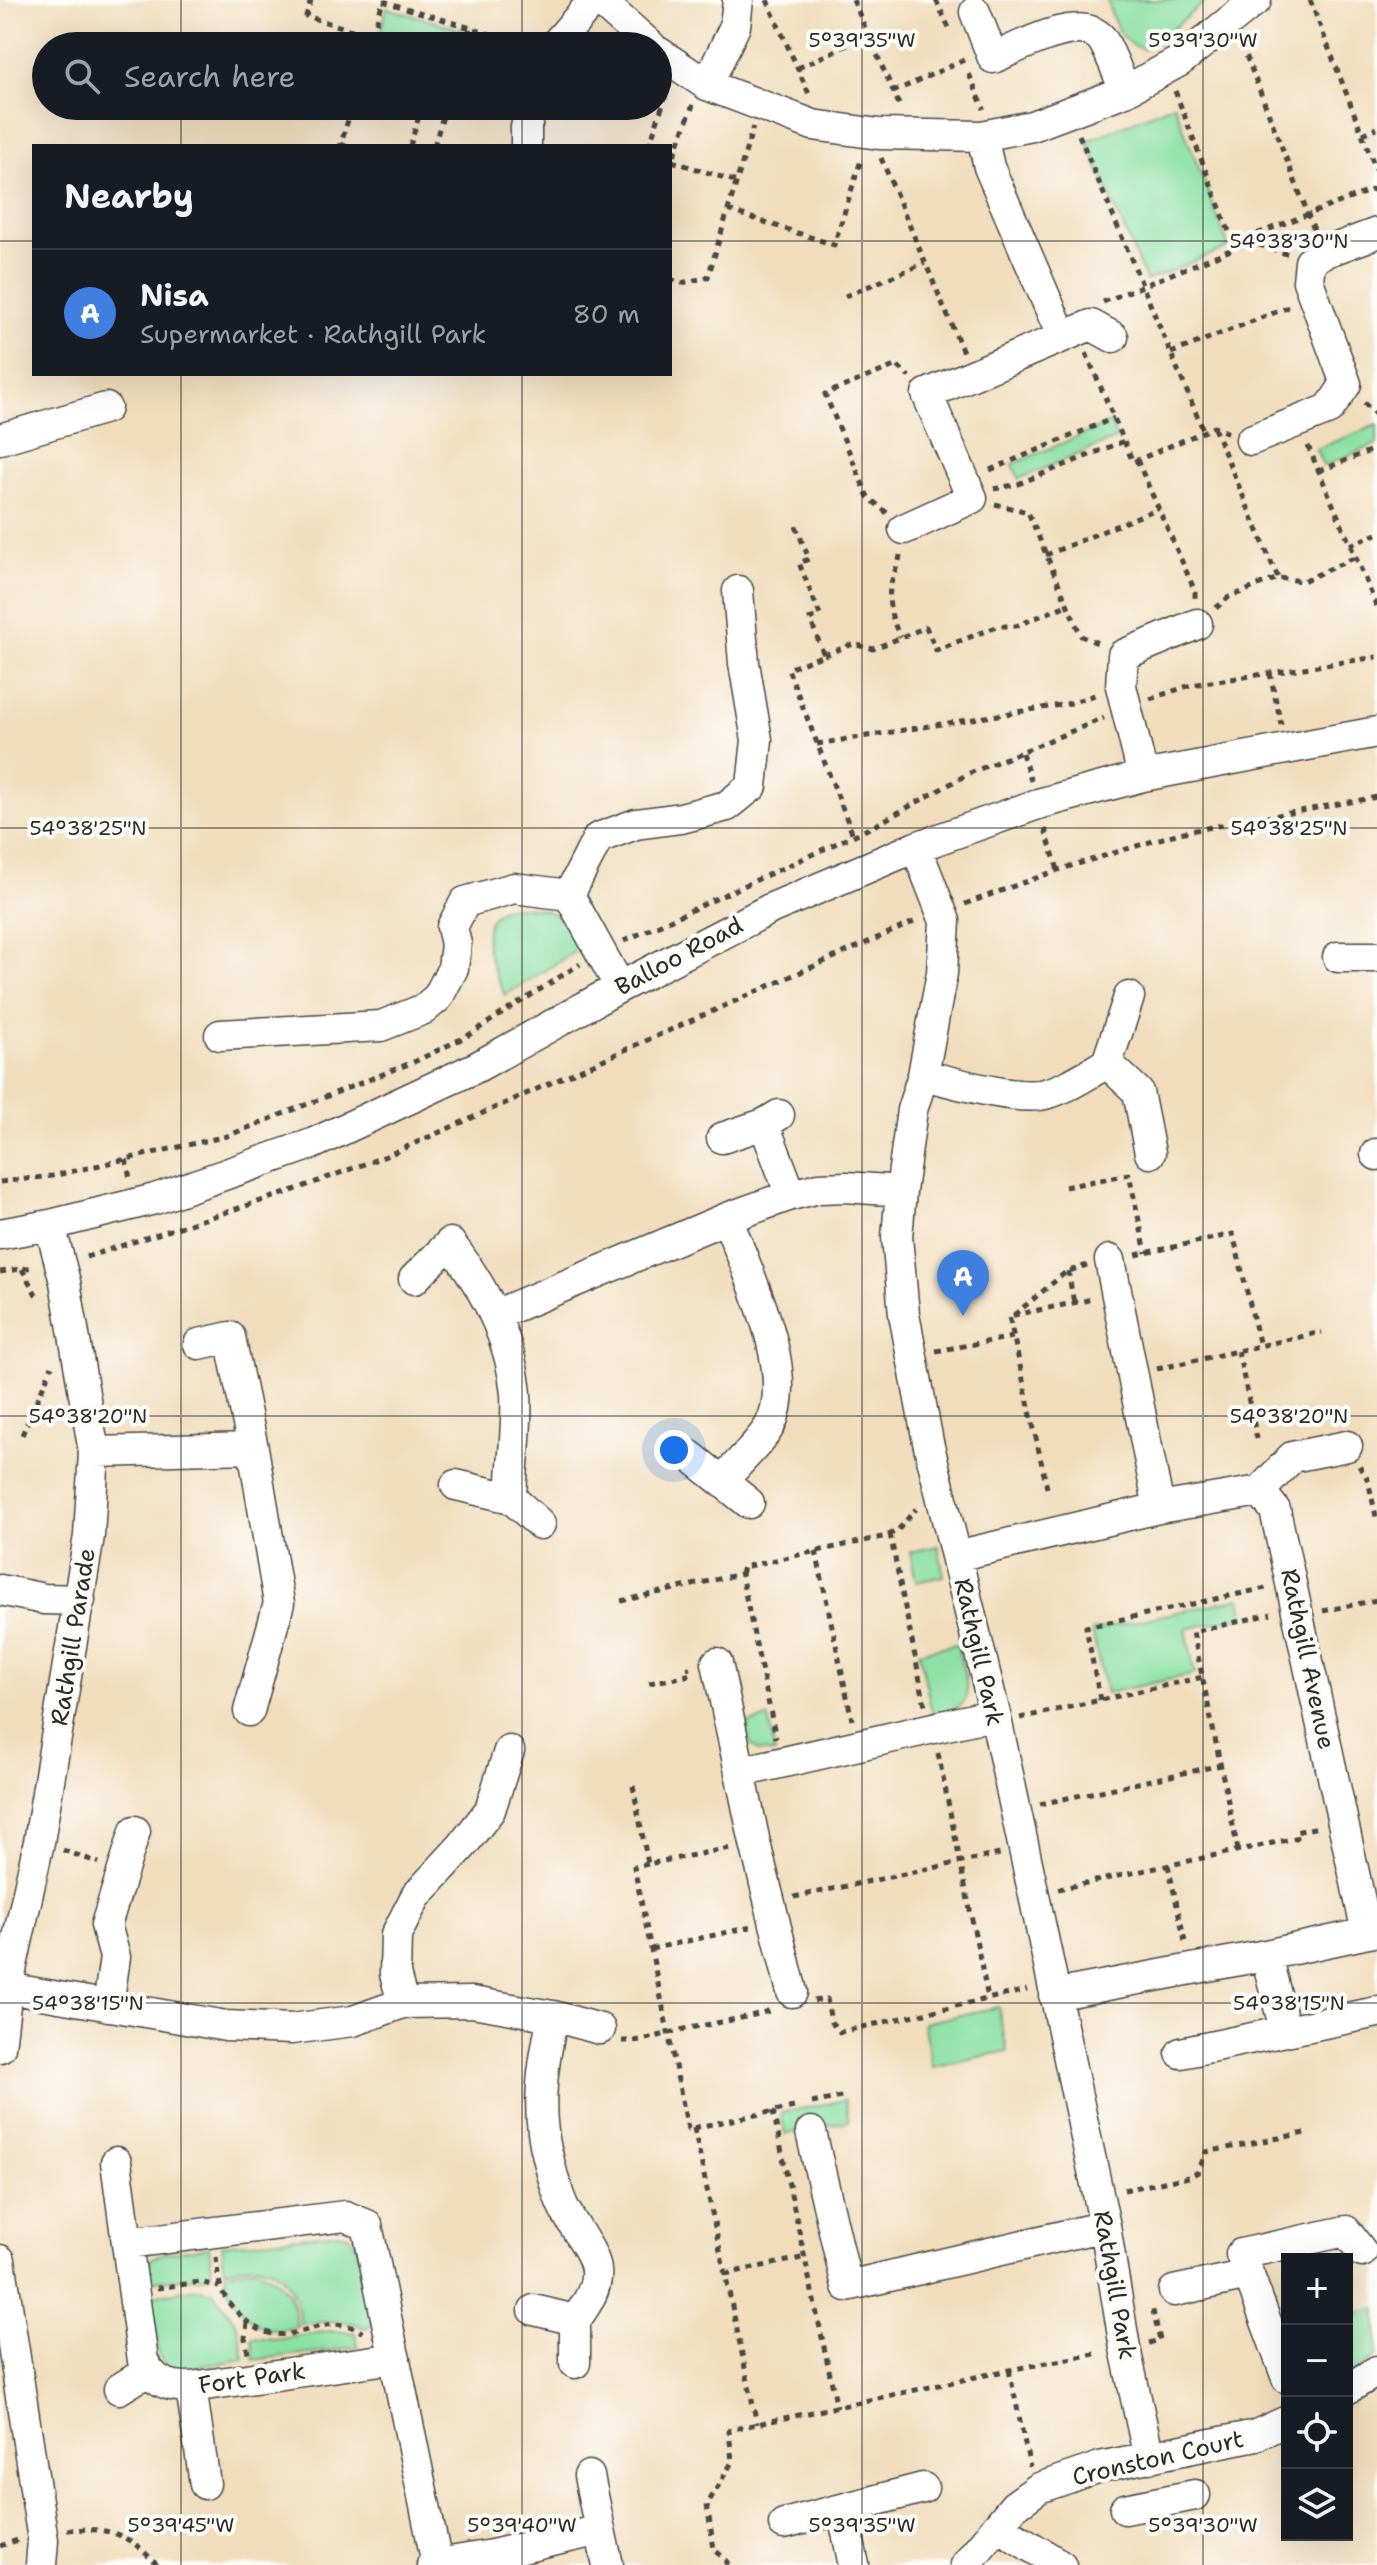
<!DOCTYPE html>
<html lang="en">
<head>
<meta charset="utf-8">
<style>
  :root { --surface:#171b24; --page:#20242c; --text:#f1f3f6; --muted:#9ea1a6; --line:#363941; --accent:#db2777 }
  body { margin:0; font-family:"Shantell Sans",sans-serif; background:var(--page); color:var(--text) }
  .controls { position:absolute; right:24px; bottom:24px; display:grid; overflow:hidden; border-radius:0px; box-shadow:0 8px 32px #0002 }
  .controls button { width:72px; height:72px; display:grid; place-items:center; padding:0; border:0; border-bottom:2px solid var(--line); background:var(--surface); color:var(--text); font:40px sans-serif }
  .you { position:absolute; left:674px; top:1450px; width:28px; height:28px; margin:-20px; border:6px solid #fff; border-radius:50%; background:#1a73e8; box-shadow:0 0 0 12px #1a73e833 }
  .badge { display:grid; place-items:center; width:52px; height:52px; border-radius:50%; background:var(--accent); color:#fff; font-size:26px; font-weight:700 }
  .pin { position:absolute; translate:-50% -66px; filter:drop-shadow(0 2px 4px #0008) }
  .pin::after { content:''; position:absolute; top:42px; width:28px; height:24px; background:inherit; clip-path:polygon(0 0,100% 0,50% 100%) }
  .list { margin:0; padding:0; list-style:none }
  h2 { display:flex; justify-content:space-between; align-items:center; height:104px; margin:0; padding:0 32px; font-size:34px }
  h2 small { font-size:26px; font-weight:400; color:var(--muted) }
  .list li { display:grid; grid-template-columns:52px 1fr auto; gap:24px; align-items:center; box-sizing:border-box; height:128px; padding:0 32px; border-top:2px solid var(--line) }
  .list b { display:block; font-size:30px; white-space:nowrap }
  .list p { margin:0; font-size:26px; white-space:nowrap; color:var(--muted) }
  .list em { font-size:26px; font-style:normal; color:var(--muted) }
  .icon { flex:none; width:44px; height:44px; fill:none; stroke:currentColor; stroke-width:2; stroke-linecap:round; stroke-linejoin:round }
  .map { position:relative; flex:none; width:1377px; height:2565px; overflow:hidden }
  .search { position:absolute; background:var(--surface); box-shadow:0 8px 32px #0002; left:32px; top:32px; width:640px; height:88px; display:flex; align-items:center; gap:20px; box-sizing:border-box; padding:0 28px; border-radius:44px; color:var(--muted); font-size:30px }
  .panel { position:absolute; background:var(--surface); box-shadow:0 8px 32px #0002; left:32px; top:144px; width:640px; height:232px; border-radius:0px }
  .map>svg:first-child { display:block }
</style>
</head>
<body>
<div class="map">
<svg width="1377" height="2565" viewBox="0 0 1377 2565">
  <rect width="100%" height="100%" fill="#fdfcf7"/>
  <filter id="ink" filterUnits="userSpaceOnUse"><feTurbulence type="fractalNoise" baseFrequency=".0125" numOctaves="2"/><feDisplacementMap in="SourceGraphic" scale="16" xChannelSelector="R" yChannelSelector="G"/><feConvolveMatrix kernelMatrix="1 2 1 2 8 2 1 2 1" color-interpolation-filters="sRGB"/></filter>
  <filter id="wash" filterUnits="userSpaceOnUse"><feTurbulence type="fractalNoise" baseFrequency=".006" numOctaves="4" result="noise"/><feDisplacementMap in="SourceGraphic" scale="32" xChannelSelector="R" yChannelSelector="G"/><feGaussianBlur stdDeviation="1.8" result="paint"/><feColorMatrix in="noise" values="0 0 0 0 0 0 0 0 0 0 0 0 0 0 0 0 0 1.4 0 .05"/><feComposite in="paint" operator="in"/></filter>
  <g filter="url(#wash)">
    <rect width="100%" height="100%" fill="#f1ddbc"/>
    <path fill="#8ae0a3" stroke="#5a8667" stroke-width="2" d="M 1107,0 L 1207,0 L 1157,42 L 1143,49 C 1118,43 1114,21 1107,0 Z
      M 387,8 L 463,30 L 458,46 L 424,46 L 380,33 Z
      M 1174,104 L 1229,247 L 1146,281 L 1087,141 Z
      M 1110,423 L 1117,438 L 1019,479 L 1013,464 Z
      M 1377,425 L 1377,444 L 1323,466 L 1316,449 Z
      M 507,907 C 548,907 561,910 581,948 L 505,995 C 493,970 469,921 507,907 Z
      M 938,1546 L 944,1576 L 916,1582 L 910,1552 Z
      M 1241,1598 L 1244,1616 L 1186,1629 L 1195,1674 L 1106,1693 L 1092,1631 Z
      M 957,1644 C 965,1684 983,1706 933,1717 L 919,1652 Z
      M 769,1718 L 775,1753 L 758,1751 C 750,1744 742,1734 749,1723 Z
      M 998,2007 L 1007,2051 L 932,2067 L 923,2023 Z
      M 845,2100 L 849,2121 L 785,2134 L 781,2113 Z
      M 337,2233 L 349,2235 L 356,2245 L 375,2324 L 365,2328 C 344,2317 323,2322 301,2325 C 297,2297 289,2270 256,2265 C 246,2264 234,2268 224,2269 L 222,2245 Z
      M 209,2247 L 212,2269 L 209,2276 L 149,2281 L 148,2267 L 152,2258 L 165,2253 Z
      M 256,2268 C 287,2286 292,2291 297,2327 C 289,2328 279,2332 271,2330 C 247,2324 226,2296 225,2272 Z
      M 197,2288 L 213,2292 L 238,2325 L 244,2359 L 179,2370 C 167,2367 163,2364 158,2353 L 152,2296 Z
      M 1377,2308 L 1377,2356 L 1347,2379 L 1347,2316 Z
      M 330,2331 L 356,2333 L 358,2347 L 254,2360 L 252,2338 L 275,2340 Z"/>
  </g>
  <g filter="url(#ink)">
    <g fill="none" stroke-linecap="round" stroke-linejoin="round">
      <defs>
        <path id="minor" d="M 599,0 L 651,46
          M 975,12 L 993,58 C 1018,48 1079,13 1101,38 C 1108,46 1120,79 1125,91
          M 554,46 L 594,0
          M 658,52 L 707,85 L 813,125 L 879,134 L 982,136 L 1032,126 L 1125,91 L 1180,61 L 1256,0
          M 707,85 L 735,26 L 738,0
          M 982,136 L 989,167 L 1062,336
          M 526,146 L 526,127 L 532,106
          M 0,439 L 106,408
          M 1251,440 L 1329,409 L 1346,384 L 1308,281 L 1310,262 L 1323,253 L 1377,233
          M 904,529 L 972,498 L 927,394 L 1091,325 L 1113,337
          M 1143,776 L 1121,686 L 1123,655 L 1197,624
          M 916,847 L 945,921 L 942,973 L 923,1075 L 912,1110 L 901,1191 L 897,1237 L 904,1314 L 928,1442 L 995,1714 L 1105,2226 L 1125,2348 L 1149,2458
          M 569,895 L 598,838 L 636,824 L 681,818 L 727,806 L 752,786 L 757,740 L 744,663 L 738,591
          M 1338,957 L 1377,957
          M 220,1035 L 381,1026 L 424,1009 L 438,997 L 453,968 L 456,944 L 452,927 L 465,902 L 514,888 L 569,895 L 620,987
          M 1107,1063 L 1138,1092 L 1150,1153
          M 923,1075 C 954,1082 1009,1099 1040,1095 C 1064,1091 1086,1075 1107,1063 L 1129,997
          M 764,1124 L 791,1195
          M 722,1138 L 764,1124 L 779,1115
          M 1376,1154 L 1377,1155
          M 0,1234 L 50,1225 L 155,1199 L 312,1144 L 477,1067 L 620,987 L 772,908 L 916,847 L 1038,804 L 1143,776 L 1377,732
          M 1110,1260 L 1159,1508
          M 414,1279 L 450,1243 C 484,1287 511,1337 516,1394 C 518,1427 512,1464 511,1498
          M 495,1315 L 727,1218 L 791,1195 L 819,1188 L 846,1187 L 901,1191
          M 199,1344 L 230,1337 L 253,1448 L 279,1603 L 249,1711
          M 94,1452 L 253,1448
          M 689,1455 L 749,1503
          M 722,1481 C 735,1466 762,1441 770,1425 C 798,1372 746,1270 727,1218
          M 456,1485 L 511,1498 L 540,1524
          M 1260,1491 L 1292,1457 L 1347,1446
          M 956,1556 L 1159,1508 L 1260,1491 L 1275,1510 L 1367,1933
          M 0,1590 L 44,1599 L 80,1600
          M 717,1663 L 755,1843 L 792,1992
          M 740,1772 L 995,1714
          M 1266,1955 L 1285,2030
          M 7,1988 L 226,2026 L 291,2029 L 353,2021 L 403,2003 L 472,2002 L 553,2016 L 600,2029
          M 1054,1995 L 1266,1955 L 1377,1931
          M 403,2003 L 395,1974 L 396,1935 L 416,1896 L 462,1846 L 490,1810 L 509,1751
          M 108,2006 L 115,1957 L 106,1925 L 135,1831
          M 553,2016 C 543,2063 535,2110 548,2157 C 552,2174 557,2195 565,2210 C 591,2257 615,2269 575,2320
          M 0,2047 L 7,1988 L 39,1842 L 89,1536 L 94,1452 L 65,1282 L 50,1225
          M 1181,2053 L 1377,2012
          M 811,2132 L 847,2286 L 1105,2226
          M 116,2162 L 143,2361 C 154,2382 167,2387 191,2387 L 395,2358
          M 127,2243 L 345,2216 L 367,2225 L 437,2564
          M 0,2260 L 43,2540 L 41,2565
          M 1174,2291 L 1248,2275
          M 534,2310 L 575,2320 L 575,2363
          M 1287,2378 L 1241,2254 L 1346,2231 L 1362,2252
          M 191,2387 L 205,2484
          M 119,2389 L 148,2371
          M 1347,2389 L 1377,2371
          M 589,2476 L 600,2530
          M 842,2509 L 854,2565
          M 1125,2509 L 1195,2495
          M 784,2524 L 923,2488
          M 997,2526 L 1061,2565
          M 432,2565 L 492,2555 L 600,2530 L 608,2565
          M 965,2565 L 1014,2506 L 1039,2488 L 1100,2467 L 1256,2435 L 1287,2421"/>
      </defs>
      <use href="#minor" stroke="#494641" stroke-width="33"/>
      <path stroke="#494641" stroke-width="5" stroke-dasharray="6 6" stroke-linecap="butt" d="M 311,0 L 306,16 L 404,46
        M 767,0 L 809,94
        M 853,0 L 901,109
        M 936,0 L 949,28
        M 1310,0 L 1377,172
        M 383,1 L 529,46
        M 1242,45 L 1314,230
        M 369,46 L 383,1
        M 465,46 L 470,28
        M 798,68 L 869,35
        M 969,74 L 984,109
        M 1175,91 L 1235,247
        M 893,92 L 964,60
        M 1363,134 L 1377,128
        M 1079,135 L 1204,432
        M 346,146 L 341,144 L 352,106
        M 410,146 L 422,106
        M 434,146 L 446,106
        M 582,146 L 590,146
        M 649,146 L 668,89
        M 881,158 L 963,352
        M 672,161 L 737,182
        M 670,166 L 693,105
        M 728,210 L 834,245 L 862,157
        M 1250,242 L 1254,235 L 1377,188
        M 670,279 L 682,283 L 708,277 L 753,127
        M 845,296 L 925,263
        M 1103,302 L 1250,242 L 1287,254
        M 1086,353 L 1133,462 L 1214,427 L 1229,433
        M 1171,353 L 1289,307
        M 1364,403 L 1377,416
        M 1214,428 L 1278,578
        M 1308,446 L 1377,607
        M 1137,460 L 1195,591 L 1195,599
        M 990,470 L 1114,418
        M 1319,471 L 1377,448
        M 994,489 L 1018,484 L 1124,441
        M 995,504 L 1028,512 L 1081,636 L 1100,644
        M 887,513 L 868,497 L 825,394 L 897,365 L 909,377
        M 796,526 L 809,559 L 799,563 L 820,615 L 810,619 L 824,655 L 788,669 L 853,835
        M 1350,545 L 1377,534
        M 900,555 C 899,565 894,571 892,580 C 886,602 891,617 900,637
        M 1046,555 L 1159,508
        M 1216,608 L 1229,597 L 1278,578 L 1303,581 L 1356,557
        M 824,655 L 853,644 L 873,649 L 926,627 L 936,650 L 999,626 L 1016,626 L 1067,605
        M 1270,673 L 1281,725
        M 1150,699 L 1191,685 L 1377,657
        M 817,744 L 1067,704 L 1095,695
        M 1022,753 L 1031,781
        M 1045,829 L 1058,870
        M 965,904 L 1058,870 L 1179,833 L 1377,797
        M 624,941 L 874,826 L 970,773 L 1104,718
        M 126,1159 L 130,1178
        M 0,1182 L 52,1176 L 227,1136 L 416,1061 L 467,1036 L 580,964
        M 1065,1187 L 1129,1174 L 1146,1253
        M 1136,1255 L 1233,1234 L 1260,1346
        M 86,1257 L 286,1193 L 386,1156 L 918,920
        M 22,1269 L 39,1300
        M 1068,1271 L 1074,1303
        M 0,1272 L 33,1267
        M 1014,1315 L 1066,1272 L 1087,1265
        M 936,1351 L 1013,1337
        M 1238,1351 L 1258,1443
        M 1157,1369 L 1322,1332
        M 22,1435 L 52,1366
        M 1359,1466 L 1368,1480 L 1377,1521
        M 1047,1488 L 1009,1316 L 1093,1299
        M 890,1534 L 925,1705
        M 816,1551 L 852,1720
        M 741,1574 L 743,1567 L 887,1536 L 898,1530 L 916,1509
        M 621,1601 L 741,1574 L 776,1738
        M 1323,1611 L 1377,1600
        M 649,1683 L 687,1676 L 685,1669 L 690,1668
        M 1100,1700 L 1086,1627 L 1266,1588
        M 1020,1718 L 1203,1677
        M 938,1753 L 988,1998
        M 633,1786 L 648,1864 L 730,1848
        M 1040,1804 L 1221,1765
        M 63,1850 L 99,1863
        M 1238,1850 L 1193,1632 L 1271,1614
        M 648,1864 L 634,1867 L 688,2129 L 799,2106
        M 1168,1865 L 1186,1946
        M 1058,1889 L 1296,1838 L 1295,1832 L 1319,1827
        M 794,1897 L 1000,1854
        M 651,1949 L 751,1927
        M 814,2001 L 827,1999 L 831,2022 L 840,2032 L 1027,1990
        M 622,2041 C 644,2042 663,2034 685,2029 C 714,2023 743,2019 772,2010
        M 812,2103 L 846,2096
        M 773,2111 L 837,2407
        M 694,2128 L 757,2424
        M 1124,2190 L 1189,2177 L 1198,2172 L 1206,2152 L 1305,2133
        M 216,2257 C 219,2284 219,2294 239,2314 C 287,2364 319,2303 363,2333
        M 725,2274 L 806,2257
        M 157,2288 L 200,2282 L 219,2287
        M 247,2323 L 245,2338 L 248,2353
        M 1149,2343 L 1160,2340 L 1152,2307
        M 1009,2370 L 1030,2467
        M 67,2530 C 109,2527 128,2533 157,2565
        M 0,2546 L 18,2540
        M 727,2565 L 727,2561 L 714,2549 L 707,2505 L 732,2462 L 729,2430 L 1009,2370 L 1100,2353"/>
      <use href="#minor" stroke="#fff" stroke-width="30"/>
    </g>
  </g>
  <path fill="none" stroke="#2b2b2b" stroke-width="2" stroke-opacity="0.45" d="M 181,0 L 181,46M 522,0 L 522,46M 862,0 L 862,2565M 1203,0 L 1203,2565M 181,106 L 181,146M 522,106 L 522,146M 0,241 L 34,241M 670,241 L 1377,241M 181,374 L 181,2565M 522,374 L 522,2565M 0,828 L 1377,828M 0,1416 L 1377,1416M 0,2003 L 1377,2003"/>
  <g text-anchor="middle" stroke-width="8" stroke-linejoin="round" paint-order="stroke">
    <g font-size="24" fill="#2b2b2b" stroke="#fdfcf7">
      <text transform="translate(679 956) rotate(-28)" y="8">Balloo Road</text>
      <text transform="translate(73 1637) rotate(-81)" y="8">Rathgill Parade</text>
      <text transform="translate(979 1652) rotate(77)" y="8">Rathgill Park</text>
      <text transform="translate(1308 1659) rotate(78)" y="8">Rathgill Avenue</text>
      <text transform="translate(1115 2285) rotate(80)" y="8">Rathgill Park</text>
      <text transform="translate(252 2378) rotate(-8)" y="8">Fort Park</text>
      <text transform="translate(1158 2458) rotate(-13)" y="8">Cronston Court</text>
    </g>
  </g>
  <g font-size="20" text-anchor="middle" fill="#2b2b2b" stroke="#fdfcf7" stroke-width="8" stroke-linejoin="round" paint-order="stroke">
    <text x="862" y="47">5°39'35"W</text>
    <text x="1203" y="47">5°39'30"W</text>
    <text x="1289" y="248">54°38'30"N</text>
    <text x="88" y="835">54°38'25"N</text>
    <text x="1289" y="835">54°38'25"N</text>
    <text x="88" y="1423">54°38'20"N</text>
    <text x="1289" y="1423">54°38'20"N</text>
    <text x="88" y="2010">54°38'15"N</text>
    <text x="1289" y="2010">54°38'15"N</text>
    <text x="181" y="2532">5°39'45"W</text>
    <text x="522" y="2532">5°39'40"W</text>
    <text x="862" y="2532">5°39'35"W</text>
    <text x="1203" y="2532">5°39'30"W</text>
  </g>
</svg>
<div class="controls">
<button>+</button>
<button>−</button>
<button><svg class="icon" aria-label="locate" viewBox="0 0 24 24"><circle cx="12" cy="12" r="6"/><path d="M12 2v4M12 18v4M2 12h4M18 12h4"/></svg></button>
<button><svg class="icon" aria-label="layers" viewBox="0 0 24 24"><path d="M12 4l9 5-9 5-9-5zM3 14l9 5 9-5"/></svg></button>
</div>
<div class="you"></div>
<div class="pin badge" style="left:963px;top:1316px;background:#3f7fe0">A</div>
<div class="search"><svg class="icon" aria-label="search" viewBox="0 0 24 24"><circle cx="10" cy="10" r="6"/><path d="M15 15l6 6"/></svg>Search here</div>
<section class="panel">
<h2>Nearby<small></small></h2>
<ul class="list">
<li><span class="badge" style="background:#3f7fe0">A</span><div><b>Nisa</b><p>Supermarket · Rathgill Park</p></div><em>80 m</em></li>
</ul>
</section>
</div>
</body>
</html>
